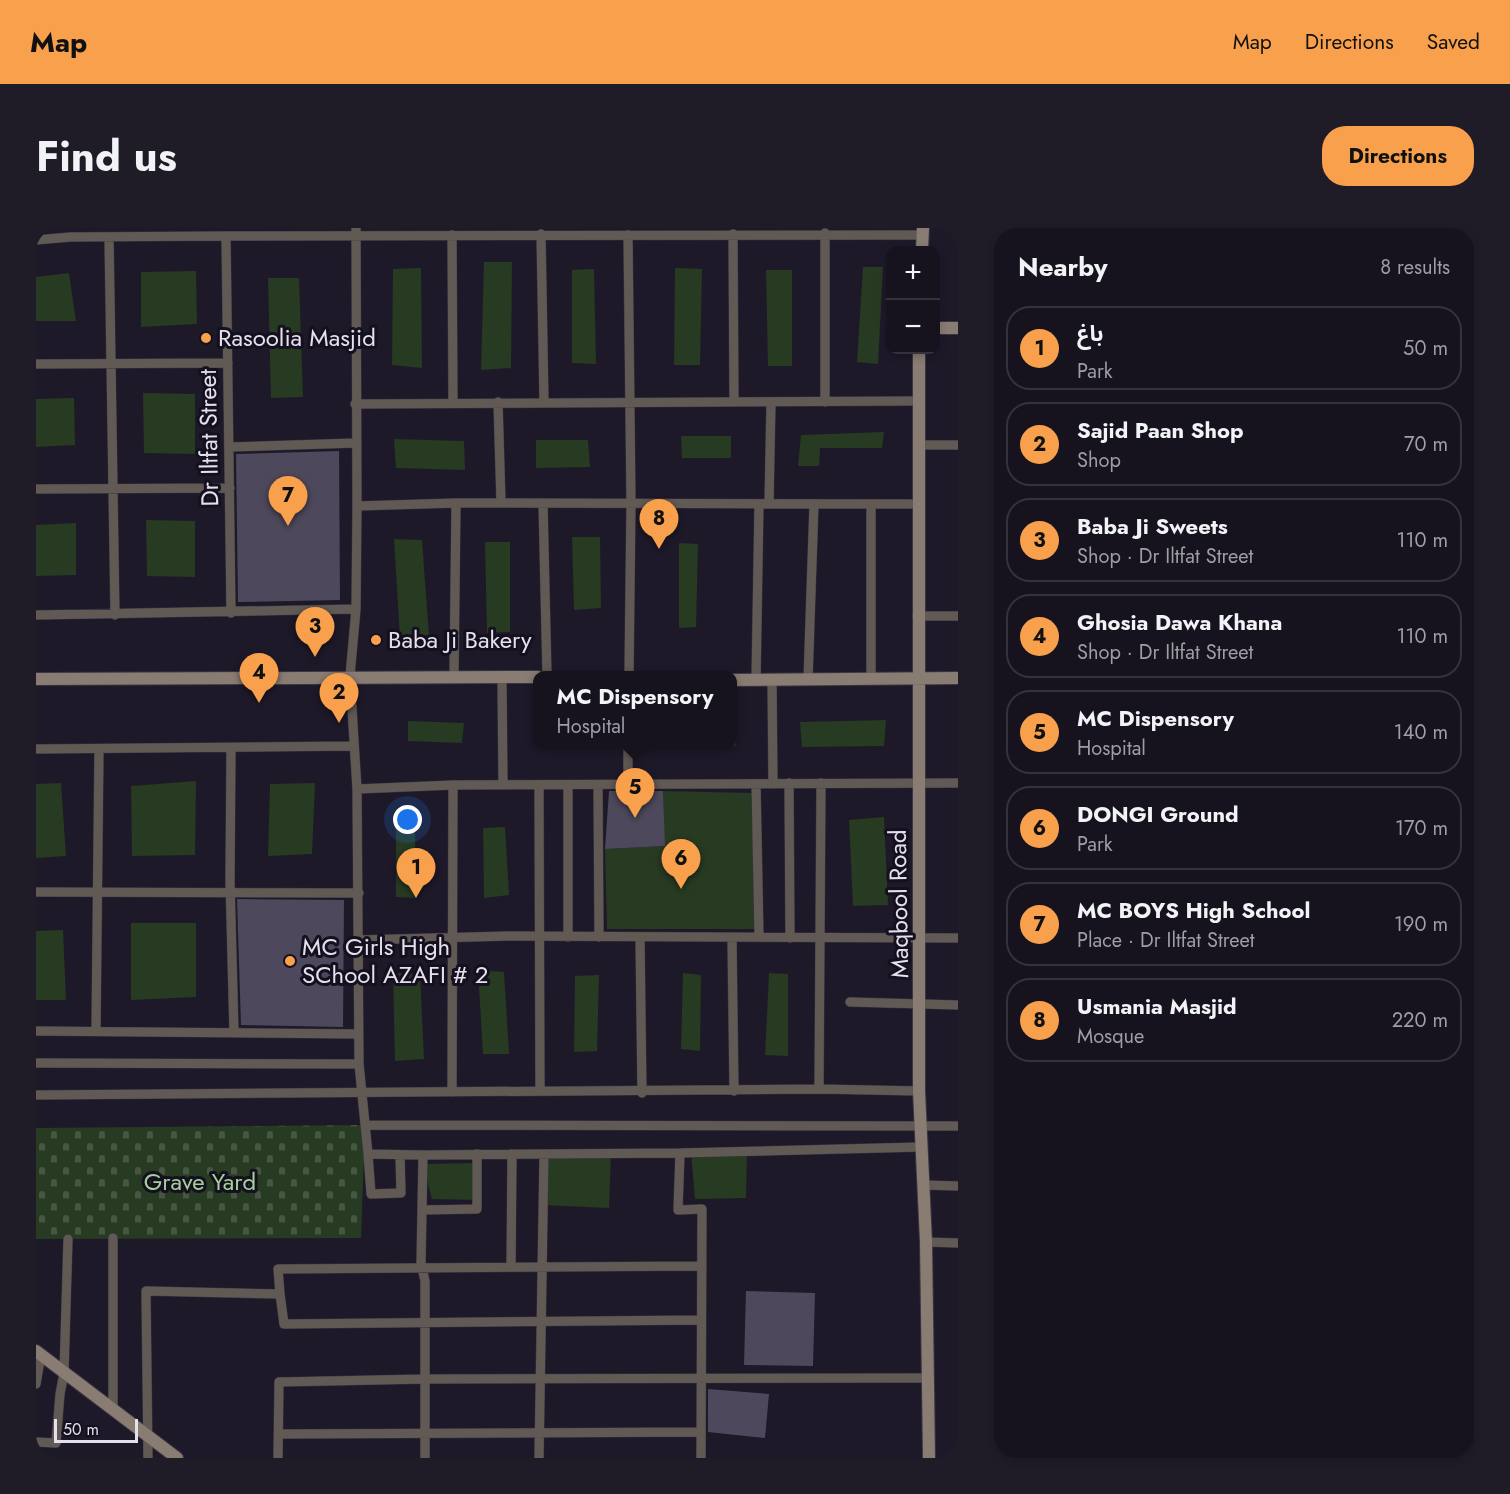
<!DOCTYPE html>
<html lang="en">
<head>
<meta charset="utf-8">
<style>
  :root { --surface:#16131f; --page:#1f1c28; --text:#f1f3f6; --muted:#9e9ea4; --line:#35323d; --accent:#f8a04b }
  body { margin:0; font-family:Jost,"Noto Sans Arabic",sans-serif; background:var(--page); color:var(--text) }
  .controls { position:absolute; right:18px; top:18px; display:grid; overflow:hidden; border-radius:12px; box-shadow:0 3px 9px #0003 }
  .controls button { width:54px; height:54px; display:grid; place-items:center; padding:0; border:0; border-bottom:2px solid var(--line); background:var(--surface); color:var(--text); font:30px sans-serif }
  .scale { position:absolute; left:18px; bottom:15px; width:84px; box-sizing:border-box; padding-left:6px; border:3px solid #e4e1ec; border-top:0; font-size:16px; line-height:21px; white-space:nowrap; color:#e4e1ec; -webkit-text-stroke:4px #15101f; paint-order:stroke }
  .you { position:absolute; left:372px; top:592px; width:21px; height:21px; margin:-15px; border:4px solid #fff; border-radius:50%; background:#1a73e8; box-shadow:0 0 0 9px #1a73e833 }
  .badge { display:grid; place-items:center; width:39px; height:39px; border-radius:50%; background:var(--accent); color:#111; font-size:20px; font-weight:700 }
  .pin { position:absolute; translate:-50% -50px; filter:drop-shadow(0 2px 3px #0008) }
  .pin::after { content:''; position:absolute; top:32px; width:21px; height:18px; background:inherit; clip-path:polygon(0 0,100% 0,50% 100%) }
  .popup { position:absolute; left:497px; top:443px; width:204px; height:78px; box-sizing:border-box; display:grid; place-content:center; border-radius:12px; background:var(--surface); filter:drop-shadow(0 2px 4px #0005); font-size:20px; white-space:nowrap; color:var(--muted) }
  .popup b { font-size:22px; color:var(--text) }
  .popup::after { content:''; position:absolute; left:50%; top:100%; margin-left:-12px; border:12px solid transparent; border-top-color:var(--surface) }
  .list { margin:0; padding:0; list-style:none }
  h2 { display:flex; justify-content:space-between; align-items:center; height:78px; margin:0; padding:0 24px; font-size:26px }
  h2 small { font-size:20px; font-weight:400; color:var(--muted) }
  .list li { display:grid; grid-template-columns:39px 1fr auto; gap:18px; align-items:center; box-sizing:border-box; height:84px; margin:0 12px 12px; padding:0 12px; border:2px solid var(--line); border-radius:24px }
  .list b { display:block; font-size:22px; white-space:nowrap }
  .list p { margin:0; font-size:20px; white-space:nowrap; color:var(--muted) }
  .list em { font-size:20px; font-style:normal; color:var(--muted) }
  .map { position:relative; flex:none; width:922px; height:1230px; overflow:hidden; border-radius:24px }
  header { display:flex; align-items:center; gap:36px; box-sizing:border-box; height:84px; padding:0 30px; background:var(--accent); color:#111 }
  header strong { font-size:28px }
  nav { display:flex; gap:33px; margin-inline-start:auto; font-size:21px }
  .intro { display:flex; align-items:center; justify-content:space-between; box-sizing:border-box; height:144px; padding:0 36px }
  h1 { margin:0; font-size:42px }
  .button { padding:15px 27px; border-radius:24px; background:var(--accent); color:#111; font-size:21px; font-weight:700 }
  main { display:flex; gap:36px; padding:0 36px }
  aside { flex:1; background:var(--surface); border-radius:24px; box-shadow:0 3px 9px #0003 }
  .map>svg:first-child { display:block }
</style>
</head>
<body>
<header>
<strong>Map</strong>
<nav><a>Map</a><a>Directions</a><a>Saved</a></nav>
</header>
<div class="intro"><h1>Find us</h1><a class="button">Directions</a></div>
<main>
<div class="map">
<svg width="922" height="1230" viewBox="0 0 922 1230">
  <defs>
    <pattern id="cemetery-stones" width="16" height="16" patternUnits="userSpaceOnUse" patternTransform="scale(1.5)"><rect width="16" height="16" fill="#273a22"/><path d="M2 7V4a2 2 0 0 1 4 0v3zM10 15v-3a2 2 0 0 1 4 0v3z" fill="#465642"/></pattern>
  </defs>
  <rect width="100%" height="100%" fill="#1e1929"/>
  <path fill="url(#cemetery-stones)" d="M 329,897 L 325,1010 L 0,1011 L 0,900 Z"/>
  <path fill="#273a22" d="M 448,34 L 476,34 L 475,140 L 445,142 Z
    M 827,39 L 847,39 L 842,136 L 821,134 Z
    M 385,40 L 386,140 L 356,137 L 357,41 Z
    M 639,40 L 666,41 L 664,137 L 638,137 Z
    M 558,41 L 560,136 L 536,135 L 536,42 Z
    M 730,42 L 756,42 L 756,138 L 732,138 Z
    M 160,43 L 161,96 L 105,99 L 105,44 Z
    M 33,45 L 40,93 L 0,93 L 0,49 Z
    M 232,50 L 263,50 L 267,169 L 235,170 Z
    M 107,165 L 159,166 L 159,226 L 108,225 Z
    M 38,170 L 39,217 L 0,219 L 0,171 Z
    M 848,204 L 846,220 L 784,220 L 783,238 L 762,238 L 765,207 Z
    M 645,208 L 695,208 L 695,230 L 646,230 Z
    M 358,211 L 428,213 L 429,242 L 360,240 Z
    M 500,212 L 552,212 L 554,239 L 500,240 Z
    M 110,292 L 159,293 L 159,349 L 111,348 Z
    M 40,295 L 40,347 L 0,348 L 0,297 Z
    M 536,309 L 564,309 L 565,380 L 538,382 Z
    M 358,311 L 386,312 L 393,408 L 364,410 Z
    M 449,314 L 474,314 L 474,404 L 451,405 Z
    M 643,315 L 662,316 L 660,399 L 643,400 Z
    M 697,491 L 701,491 L 700,518 L 645,520 L 645,517 L 696,516 Z
    M 850,492 L 848,518 L 766,519 L 764,494 Z
    M 372,493 L 428,495 L 426,515 L 372,513 Z
    M 160,553 L 159,627 L 96,628 L 95,558 Z
    M 25,555 L 30,628 L 0,630 L 0,556 Z
    M 279,555 L 276,626 L 232,628 L 234,556 Z
    M 627,563 L 717,565 L 720,701 L 571,701 L 569,621 L 628,618 Z
    M 848,589 L 852,677 L 817,678 L 813,592 Z
    M 379,598 L 380,670 L 360,669 L 360,600 Z
    M 469,599 L 473,667 L 448,670 L 447,600 Z
    M 95,695 L 160,695 L 160,769 L 95,772 Z
    M 27,702 L 30,772 L 0,772 L 0,703 Z
    M 442,742 L 468,744 L 473,826 L 447,826 Z
    M 357,745 L 384,746 L 388,831 L 359,833 Z
    M 647,745 L 665,747 L 664,823 L 645,821 Z
    M 733,745 L 752,746 L 752,828 L 729,827 Z
    M 563,747 L 561,823 L 538,824 L 539,748 Z
    M 711,922 L 710,970 L 659,971 L 655,924 Z
    M 575,925 L 573,980 L 507,977 L 508,926 Z
    M 441,935 L 441,972 L 396,971 L 386,936 Z"/>
  <path fill="#4d485b" d="M 303,223 L 304,372 L 202,374 L 200,226 Z
    M 573,563 L 627,563 L 629,618 L 569,621 Z
    M 201,671 L 308,672 L 307,799 L 205,797 Z
    M 710,1063 L 779,1065 L 777,1138 L 708,1137 Z
    M 672,1161 L 733,1166 L 729,1210 L 672,1204 Z"/>
  <g fill="none" stroke-linecap="round" stroke-linejoin="round">
    <defs>
      <path id="street" d="M 320,0 L 321,278 L 320,381 L 314,448 L 321,561 L 417,557 L 922,555
        M 505,6 L 508,174
        M 697,6 L 698,174
        M 416,7 L 417,174
        M 592,7 L 595,275 L 593,448
        M 190,8 L 886,7
        M 73,9 L 79,387
        M 0,12 L 34,9 L 190,8 L 195,385
        M 0,136 L 192,135
        M 462,174 L 465,275
        M 789,174 L 789,5
        M 319,176 L 881,173
        M 884,217 L 922,217
        M 193,219 L 320,215
        M 0,261 L 194,260
        M 507,275 L 511,448
        M 733,276 L 735,174
        M 321,278 L 420,275 L 883,276
        M 0,387 L 320,381
        M 881,388 L 922,388
        M 418,449 L 420,275
        M 466,450 L 467,557
        M 835,451 L 835,276
        M 720,452 L 723,276
        M 736,452 L 737,556
        M 772,452 L 778,276
        M 195,520 L 194,653 L 198,805
        M 0,521 L 318,518
        M 753,555 L 754,710
        M 720,556 L 723,709
        M 503,557 L 504,863
        M 562,557 L 563,709
        M 592,557 L 592,516
        M 321,561 L 323,836 L 332,926 L 387,927 L 385,1035 L 389,1053 L 389,1230
        M 0,664 L 323,665
        M 532,709 L 532,557
        M 604,709 L 606,865
        M 696,711 L 698,863
        M 323,712 L 472,708 L 922,710
        M 814,774 L 922,777
        M 60,802 L 63,521
        M 0,803 L 322,806
        M 0,835 L 323,836
        M 783,861 L 785,555
        M 416,864 L 417,557
        M 0,867 L 783,861 L 883,863
        M 329,897 L 922,898
        M 332,926 L 335,966 L 365,965 L 364,927
        M 387,927 L 644,925
        M 887,957 L 922,958
        M 386,982 L 441,981 L 441,926
        M 890,1014 L 922,1015
        M 475,1039 L 476,926
        M 244,1066 L 242,1041 L 666,1038
        M 0,1156 L 5,1127
        M 77,1182 L 77,1010
        M 244,1206 L 665,1204
        M 0,1214 L 20,1215 L 24,1166 L 28,1145 L 32,1011
        M 112,1230 L 110,1063 L 244,1066 L 248,1096 L 665,1092
        M 242,1230 L 243,1154 L 389,1151 L 892,1150
        M 503,1230 L 508,926
        M 665,1230 L 666,981 L 642,982 L 644,925 L 885,919"/>
      <path id="secondary" d="M 886,22 L 887,0
        M 900,100 L 922,100
        M 883,122 L 883,863 L 890,1014 L 893,1230
        M 0,451 L 502,449
        M 696,452 L 922,450
        M 0,1123 L 141,1230"/>
    </defs>
    <use href="#street" stroke="#3a3544" stroke-width="10"/>
    <use href="#secondary" stroke="#3a3544" stroke-width="14"/>
    <use href="#street" stroke="#615953" stroke-width="9"/>
    <use href="#secondary" stroke="#897c73" stroke-width="12"/>
  </g>
  <g fill="#f8a04b" stroke="#15101f" stroke-width="2">
    <circle cx="170" cy="110" r="6"/>
    <circle cx="340" cy="412" r="6"/>
    <circle cx="254" cy="733" r="6"/>
  </g>
  <g text-anchor="middle" stroke-width="6" stroke-linejoin="round" paint-order="stroke">
    <g font-size="24" fill="#e4e1ec" stroke="#15101f" text-anchor="start">
      <text x="182" y="118">Rasoolia Masjid</text>
      <text x="352" y="420">Baba Ji Bakery</text>
      <text x="266" y="727">MC Girls High<tspan x="266" dy="28">SChool AZAFI # 2</tspan></text>
    </g>
    <g font-size="24" fill="#e4e1ec" stroke="#15101f">
      <text transform="translate(173 210) rotate(-91)" y="8">Dr Iltfat Street</text>
      <text transform="translate(863 676) rotate(-91)" y="8">Maqbool Road</text>
    </g>
    <g font-size="24" fill="#a5d09a" stroke="#15101f">
      <text x="164" y="962">Grave Yard</text>
    </g>
  </g>
</svg>
<div class="controls">
<button>+</button>
<button>−</button>
</div>
<div class="scale">50 m</div>
<div class="you"></div>
<div class="pin badge" style="left:380px;top:670px">1</div>
<div class="pin badge" style="left:303px;top:495px">2</div>
<div class="pin badge" style="left:279px;top:429px">3</div>
<div class="pin badge" style="left:223px;top:475px">4</div>
<div class="pin badge" style="left:599px;top:590px">5</div>
<div class="popup"><b>MC Dispensory</b>Hospital</div>
<div class="pin badge" style="left:645px;top:661px">6</div>
<div class="pin badge" style="left:252px;top:298px">7</div>
<div class="pin badge" style="left:623px;top:321px">8</div>
</div>
<aside>
<h2>Nearby<small>8 results</small></h2>
<ul class="list">
<li><span class="badge">1</span><div><b>باغ</b><p>Park</p></div><em>50 m</em></li>
<li><span class="badge">2</span><div><b>Sajid Paan Shop</b><p>Shop</p></div><em>70 m</em></li>
<li><span class="badge">3</span><div><b>Baba Ji Sweets</b><p>Shop · Dr Iltfat Street</p></div><em>110 m</em></li>
<li><span class="badge">4</span><div><b>Ghosia Dawa Khana</b><p>Shop · Dr Iltfat Street</p></div><em>110 m</em></li>
<li><span class="badge">5</span><div><b>MC Dispensory</b><p>Hospital</p></div><em>140 m</em></li>
<li><span class="badge">6</span><div><b>DONGI Ground</b><p>Park</p></div><em>170 m</em></li>
<li><span class="badge">7</span><div><b>MC BOYS High School</b><p>Place · Dr Iltfat Street</p></div><em>190 m</em></li>
<li><span class="badge">8</span><div><b>Usmania Masjid</b><p>Mosque</p></div><em>220 m</em></li>
</ul>
</aside>
</main>
</body>
</html>
